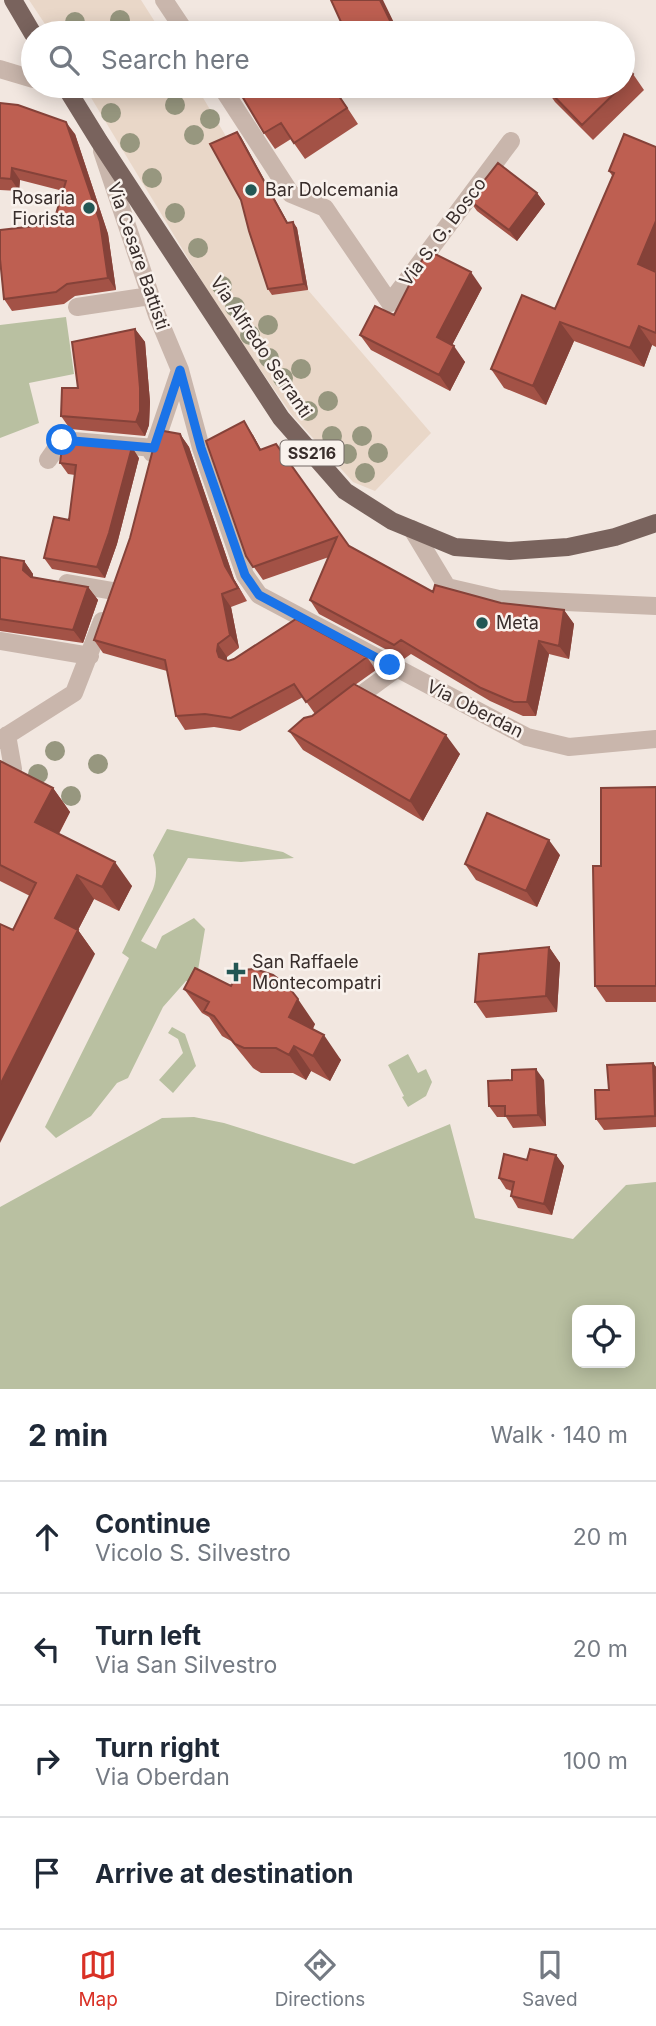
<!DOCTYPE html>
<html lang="en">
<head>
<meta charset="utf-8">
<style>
  :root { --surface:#fff; --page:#f2f2f3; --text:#1f2937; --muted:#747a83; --line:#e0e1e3; --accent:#d93025 }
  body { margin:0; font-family:Inter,sans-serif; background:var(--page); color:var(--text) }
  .controls { position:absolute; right:21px; bottom:21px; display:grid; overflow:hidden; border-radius:14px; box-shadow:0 4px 18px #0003 }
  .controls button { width:63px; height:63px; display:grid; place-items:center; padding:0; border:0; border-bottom:2px solid var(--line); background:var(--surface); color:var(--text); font:35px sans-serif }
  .stop { position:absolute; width:21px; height:21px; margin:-16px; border:5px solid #1a73e8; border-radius:50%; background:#fff }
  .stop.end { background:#1a73e8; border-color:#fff; box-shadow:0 2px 7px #0008 }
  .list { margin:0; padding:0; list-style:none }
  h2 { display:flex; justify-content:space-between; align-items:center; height:91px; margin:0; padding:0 28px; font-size:30px }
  h2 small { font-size:23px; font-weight:400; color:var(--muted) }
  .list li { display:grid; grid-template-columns:46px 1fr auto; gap:21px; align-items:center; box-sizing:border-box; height:112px; padding:0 28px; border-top:2px solid var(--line) }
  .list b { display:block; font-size:26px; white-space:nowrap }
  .list p { margin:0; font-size:23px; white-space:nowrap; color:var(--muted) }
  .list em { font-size:23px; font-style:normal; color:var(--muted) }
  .icon { flex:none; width:38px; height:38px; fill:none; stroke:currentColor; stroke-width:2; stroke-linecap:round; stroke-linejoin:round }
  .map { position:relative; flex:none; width:656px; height:1389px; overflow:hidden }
  .search { position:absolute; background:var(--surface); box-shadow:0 4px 18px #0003; left:21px; right:21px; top:21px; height:77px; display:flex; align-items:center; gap:18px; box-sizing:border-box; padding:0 24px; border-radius:38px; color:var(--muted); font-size:26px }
  .sheet { height:539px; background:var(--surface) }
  nav { display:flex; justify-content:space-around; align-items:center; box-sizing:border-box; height:98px; border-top:2px solid var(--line); background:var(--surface); font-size:19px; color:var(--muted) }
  nav a { display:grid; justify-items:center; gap:4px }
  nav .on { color:var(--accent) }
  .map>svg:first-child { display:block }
</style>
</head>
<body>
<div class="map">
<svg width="656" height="1389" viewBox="0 0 656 1389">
  <rect width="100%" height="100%" fill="#f2e7e0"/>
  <path fill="#b9c0a1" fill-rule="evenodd" d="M 66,317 L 74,374 L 29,383 L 39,423 L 0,438 L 0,325 Z
    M 167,829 L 283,852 L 294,858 L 241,862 L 188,858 L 141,941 L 156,949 L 162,936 L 194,918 L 205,929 L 196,982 L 186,981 L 163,1007 L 128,1078 L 117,1083 L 91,1116 L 56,1138 L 45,1127 L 129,958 L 122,953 L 153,889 C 157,877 157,868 153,855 Z
    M 172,1027 L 185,1034 L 196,1066 L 173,1093 L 159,1080 L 183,1053 L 178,1039 L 168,1033 Z
    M 408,1054 L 418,1073 L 426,1069 L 432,1082 L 426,1096 L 408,1107 L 402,1097 L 404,1096 L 388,1065 Z
    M 194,1117 L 224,1123 L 354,1164 L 450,1124 L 475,1218 L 573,1239 L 626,1185 L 656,1182 L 656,1389 L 0,1389 L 0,1207 L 162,1118 ZM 577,1310 L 630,1310 L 630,1363 L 577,1363 Z"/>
  <path fill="#e9d7c8" d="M 29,0 L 141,0 L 162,33 L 51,33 Z
    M 84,86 L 196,86 L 230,143 L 245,206 L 272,295 L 308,290 L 431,433 L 375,491 L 353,482 L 292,415 L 221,313 Z"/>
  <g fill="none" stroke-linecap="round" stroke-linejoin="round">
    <path stroke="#c9b6ac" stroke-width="18" d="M 164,0 L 186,33
      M 0,69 L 33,79
      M 221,86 L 291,194 L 325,208 L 390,303 L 511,141
      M 102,151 L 157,315 L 180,370 L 201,448 L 245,575 L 259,595 L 527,737 L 569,747 L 656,739
      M 77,307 L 150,296
      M 152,453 L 180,370
      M 48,460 L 62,440 L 154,448
      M 412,529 L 447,587 L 499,599 L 656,606
      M 67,583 L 113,591
      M 0,641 L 90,656
      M 347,705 L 396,669
      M 0,740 L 74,693 L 102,621
      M 0,773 L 13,769 L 7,735"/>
    <path stroke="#79635d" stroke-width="18" d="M 13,0 L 33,34
      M 65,86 L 99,141 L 281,418 L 345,491 L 392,521 L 455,547 L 510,551 L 568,547 L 615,537 L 656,523"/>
  </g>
  <g fill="#97977f">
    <circle cx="120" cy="20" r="10"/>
    <circle cx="75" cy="22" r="10"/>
    <circle cx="175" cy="105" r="10"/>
    <circle cx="111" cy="113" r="10"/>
    <circle cx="210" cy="119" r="10"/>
    <circle cx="194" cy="135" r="10"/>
    <circle cx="130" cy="143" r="10"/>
    <circle cx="152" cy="178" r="10"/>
    <circle cx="175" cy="213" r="10"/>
    <circle cx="198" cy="248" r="10"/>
    <circle cx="222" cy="286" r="10"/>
    <circle cx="235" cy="307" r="10"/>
    <circle cx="268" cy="325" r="10"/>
    <circle cx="250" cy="335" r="10"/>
    <circle cx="269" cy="358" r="10"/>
    <circle cx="301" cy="369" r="10"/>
    <circle cx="283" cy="378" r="10"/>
    <circle cx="328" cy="401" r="10"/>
    <circle cx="308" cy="411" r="10"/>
    <circle cx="332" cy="436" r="10"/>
    <circle cx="362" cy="436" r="10"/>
    <circle cx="378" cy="453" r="10"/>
    <circle cx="347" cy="454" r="10"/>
    <circle cx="365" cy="473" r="10"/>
    <circle cx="55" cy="751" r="10"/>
    <circle cx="98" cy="764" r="10"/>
    <circle cx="38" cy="774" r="10"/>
    <circle cx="71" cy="796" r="10"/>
  </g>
  <path fill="#a35246" d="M 623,64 L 633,74 L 644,90 L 593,140 L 555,102 L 544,86 L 623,86 Z
    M 236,86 L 333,86 L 358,124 L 305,159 L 291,139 L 275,149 L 264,133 Z
    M 0,103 L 75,134 L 108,234 L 116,290 L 75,296 L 64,304 L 12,311 L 4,299 L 53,224 L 63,191 L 20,180 L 19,191 L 0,190 Z
    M 237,132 L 288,223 L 293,222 L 297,228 L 308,290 L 272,295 L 268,289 Z
    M 656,147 L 656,347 L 652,345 L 644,367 L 574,341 L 546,405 L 504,388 L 491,369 L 555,309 L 613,177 L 609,171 Z
    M 537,193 L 545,204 L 517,241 L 477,211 L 469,200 Z
    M 482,288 L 452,345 L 465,362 L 450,391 L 371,350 L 360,335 L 394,315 Z
    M 135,329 L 145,342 L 150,402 L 149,425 L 145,436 L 70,429 L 61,416 L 78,388 Z
    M 180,434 L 189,447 L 234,579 L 247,601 L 231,607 L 239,648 L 227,657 L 227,661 L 367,657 L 376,670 L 355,685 L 460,754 L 423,821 L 303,750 L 289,731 L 315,714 L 303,697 L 240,731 L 214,727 L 185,730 L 176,716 L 167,671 L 103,653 L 94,640 Z
    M 253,435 L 261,450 L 349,546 L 433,592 L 501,603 L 564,610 L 574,624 L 569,659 L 549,654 L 536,716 L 523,716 L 490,701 L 411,654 L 404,659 L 319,614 L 310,600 L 329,557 L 263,580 L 246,556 Z
    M 139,458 L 117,544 L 105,578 L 52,569 L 44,558 L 69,520 L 75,475 L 68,474 L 60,463 Z
    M 0,557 L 24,561 L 33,574 L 33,577 L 88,587 L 98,600 L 83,643 L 0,631 Z
    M 0,761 L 53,788 L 70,812 L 59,834 L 132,886 L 119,911 L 94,899 L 78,930 L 95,954 L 13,930 L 30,896 L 0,881 Z
    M 656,787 L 656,1002 L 606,1002 L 595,986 L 601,866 Z
    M 560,855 L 537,907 L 476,880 L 465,864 Z
    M 549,947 L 560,963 L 557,1012 L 486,1018 L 475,1002 Z
    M 231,986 L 315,1024 L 313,1029 L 341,1060 L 330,1081 L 311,1071 L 306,1080 L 293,1073 L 261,1073 L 253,1068 L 231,1041 L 222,1036 L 209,1017 L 202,1013 L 184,989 Z
    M 653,1063 L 656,1067 L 656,1127 L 604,1130 L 596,1119 L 609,1090 Z
    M 512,1080 L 544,1080 L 546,1126 L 513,1128 L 506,1117 L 497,1117 L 489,1106 Z
    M 556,1155 L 564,1166 L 552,1215 L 518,1208 L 511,1196 L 512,1191 L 506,1189 L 499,1178 L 527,1160 Z"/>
  <path fill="#854239" d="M 380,0 L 383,0 L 399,33 L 396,33 Z
    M 66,122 L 75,134 L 108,234 L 116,290 L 108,278 Z
    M 237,132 L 241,137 L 291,229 L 287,223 Z
    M 12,168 L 20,180 L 19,191 L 11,179 Z
    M 537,193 L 545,204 L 517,241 L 509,230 Z
    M 656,221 L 656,271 L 638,264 Z
    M 293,222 L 297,228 L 308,290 L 304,284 Z
    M 471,272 L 482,288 L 448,353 L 437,337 Z
    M 560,322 L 574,341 L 546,405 L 533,386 Z
    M 639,326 L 652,345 L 644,367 L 630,348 Z
    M 135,329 L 145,342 L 150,402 L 149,425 L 145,436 L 136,422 Z
    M 454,346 L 465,362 L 450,391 L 439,375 Z
    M 244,421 L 253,435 L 269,464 L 260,450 Z
    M 180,434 L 189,447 L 234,579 L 247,601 L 225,566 Z
    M 132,447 L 139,458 L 117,544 L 105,578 L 97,567 Z
    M 24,561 L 33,574 L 33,584 L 23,570 Z
    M 88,587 L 98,600 L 83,643 L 73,630 Z
    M 222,594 L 231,607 L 239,648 L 230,635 Z
    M 564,610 L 574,624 L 569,659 L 559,646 Z
    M 539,641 L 549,654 L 536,716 L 527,702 Z
    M 218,644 L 227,657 L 226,664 L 219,657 L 217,651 Z
    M 446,735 L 460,754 L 423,821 L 410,801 Z
    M 53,788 L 70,812 L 52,846 L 35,822 Z
    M 549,840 L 560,855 L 537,907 L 526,891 Z
    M 115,862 L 132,886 L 119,911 L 102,887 Z
    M 77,875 L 94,899 L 78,930 L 95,954 L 0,1143 L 0,1085 L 55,918 Z
    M 549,947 L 560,963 L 557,1012 L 546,996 Z
    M 298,999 L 315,1024 L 306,1041 L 289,1017 Z
    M 324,1035 L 341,1060 L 330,1081 L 313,1056 Z
    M 294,1046 L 311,1071 L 306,1080 L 289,1055 Z
    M 653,1063 L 656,1067 L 656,1116 L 655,1116 Z
    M 536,1069 L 544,1080 L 546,1126 L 538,1115 Z
    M 556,1155 L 564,1166 L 552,1215 L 544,1204 Z"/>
  <path fill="#be5f51" stroke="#854239" stroke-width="2" d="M 331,0 L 380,0 L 396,33 L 346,33 Z
    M 623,64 L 633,74 L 623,85 Z
    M 236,86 L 332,86 L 347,108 L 294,143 L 281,123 L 264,133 Z
    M 544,86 L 622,86 L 582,125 Z
    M 0,103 L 18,105 L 66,122 L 100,222 L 108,278 L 67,284 L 56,292 L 4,299 L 0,259 L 0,230 L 53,224 L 66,181 L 12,168 L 11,179 L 0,178 Z
    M 237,132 L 287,223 L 293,222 L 304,284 L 268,289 L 249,231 L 241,200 L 210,144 Z
    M 624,134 L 656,147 L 656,221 L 638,264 L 656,272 L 656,333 L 639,326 L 630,348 L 560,322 L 533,386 L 491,369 L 522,295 L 555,309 L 614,173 L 609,171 Z
    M 498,163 L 537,193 L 509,230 L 469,200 Z
    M 427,250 L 471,272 L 437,337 L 454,346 L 439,375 L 360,335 L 375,306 L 394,315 Z
    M 135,329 L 140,388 L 140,411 L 136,422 L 61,416 L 62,388 L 78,388 L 72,342 Z
    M 244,421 L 260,450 L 276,444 L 349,546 L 433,592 L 435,585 L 501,603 L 564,610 L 559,646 L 539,641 L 527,702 L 514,702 L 481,688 L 401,640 L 394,645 L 310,600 L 337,537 L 253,567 L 246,556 L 206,441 Z
    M 158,430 L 180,434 L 225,566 L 238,588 L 222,594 L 230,635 L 218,644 L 217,651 L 219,657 L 228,661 L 234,659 L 296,619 L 367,657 L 306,702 L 294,684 L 231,718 L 205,714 L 176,716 L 165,660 L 94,640 L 130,538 Z
    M 63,441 L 132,447 L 109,533 L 97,567 L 44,558 L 54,517 L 69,520 L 76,465 L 60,463 Z
    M 0,557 L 24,561 L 23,570 L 31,577 L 88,587 L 73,630 L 0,619 Z
    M 354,684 L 446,735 L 410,801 L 289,731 L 304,718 L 312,716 Z
    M 0,761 L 53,788 L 35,822 L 115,862 L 102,887 L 77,875 L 55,918 L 78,930 L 0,1085 L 0,924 L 13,930 L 36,883 L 0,865 Z
    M 656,787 L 656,986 L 595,986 L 593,866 L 601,866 L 601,788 Z
    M 487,813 L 549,840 L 526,891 L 465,864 Z
    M 549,947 L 546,996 L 475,1002 L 479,954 Z
    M 195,968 L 231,986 L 240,970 L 255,969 L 273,975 L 287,985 L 298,999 L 289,1017 L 324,1035 L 313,1056 L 294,1046 L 289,1055 L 276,1048 L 244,1048 L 235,1044 L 214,1016 L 204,1011 L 209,1002 L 184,989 Z
    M 653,1063 L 655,1116 L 596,1119 L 595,1090 L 609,1090 L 607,1065 Z
    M 536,1069 L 538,1115 L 505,1116 L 505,1106 L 489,1106 L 488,1081 L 512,1080 L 512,1070 Z
    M 530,1149 L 556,1155 L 544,1204 L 511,1196 L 514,1182 L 499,1178 L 504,1154 L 527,1160 Z"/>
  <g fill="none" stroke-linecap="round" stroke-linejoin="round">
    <path stroke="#1a73e8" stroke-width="9" d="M 62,440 L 154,448 L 180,370 L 201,448 L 245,575 L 259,595 L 390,665"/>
  </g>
  <g fill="#235755" stroke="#f9f2ed" stroke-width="2.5">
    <circle cx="251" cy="190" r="7"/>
    <circle cx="89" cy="208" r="7"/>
    <circle cx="482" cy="623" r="7"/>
    <path d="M232.5 961.5h7v7h7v7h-7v7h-7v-7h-7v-7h7z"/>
  </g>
  <g text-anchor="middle" stroke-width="5" stroke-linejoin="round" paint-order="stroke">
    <rect fill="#f9f2ed" stroke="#726865" stroke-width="2" x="280.5" y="440.5" width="63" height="25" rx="5"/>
    <g font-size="16" font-weight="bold" fill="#382d2b">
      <text x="312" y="459">SS216</text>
    </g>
    <g font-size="18" fill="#382d2b" stroke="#f9f2ed" text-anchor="start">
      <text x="265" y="196">Bar Dolcemania</text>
      <text x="75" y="204" text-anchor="end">Rosaria<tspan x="75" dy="21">Fiorista</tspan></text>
      <text x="496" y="629">Meta</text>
      <text x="252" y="968">San Raffaele<tspan x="252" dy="21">Montecompatri</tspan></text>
    </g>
    <g font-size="18" fill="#382d2b" stroke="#f9f2ed">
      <text transform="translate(443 232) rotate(-53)" y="6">Via S. G. Bosco</text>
      <text transform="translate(138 256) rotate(71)" y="6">Via Cesare Battisti</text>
      <text transform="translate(261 347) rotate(56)" y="6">Via Alfredo Serranti</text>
      <text transform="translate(475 709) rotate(27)" y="6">Via Oberdan</text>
    </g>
  </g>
</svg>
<div class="controls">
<button><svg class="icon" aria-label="locate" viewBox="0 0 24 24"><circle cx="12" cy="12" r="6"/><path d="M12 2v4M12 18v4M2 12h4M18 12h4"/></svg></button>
</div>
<div class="stop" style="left:62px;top:440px"></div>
<div class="stop end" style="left:390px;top:665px"></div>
<div class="search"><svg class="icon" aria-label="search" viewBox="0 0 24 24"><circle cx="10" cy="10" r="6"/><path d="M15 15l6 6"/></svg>Search here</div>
</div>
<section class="sheet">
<h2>2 min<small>Walk · 140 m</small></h2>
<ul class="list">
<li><svg class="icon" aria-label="ahead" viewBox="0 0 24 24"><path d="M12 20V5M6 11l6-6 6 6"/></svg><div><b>Continue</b><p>Vicolo S. Silvestro</p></div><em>20 m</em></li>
<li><svg class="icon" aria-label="left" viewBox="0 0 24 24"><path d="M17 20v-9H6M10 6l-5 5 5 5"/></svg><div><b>Turn left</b><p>Via San Silvestro</p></div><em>20 m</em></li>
<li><svg class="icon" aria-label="right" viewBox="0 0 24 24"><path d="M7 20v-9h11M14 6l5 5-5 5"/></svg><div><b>Turn right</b><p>Via Oberdan</p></div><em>100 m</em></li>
<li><svg class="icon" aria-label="arrive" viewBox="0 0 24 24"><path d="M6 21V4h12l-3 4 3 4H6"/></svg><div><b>Arrive at destination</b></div></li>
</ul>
</section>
<nav>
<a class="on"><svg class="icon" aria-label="map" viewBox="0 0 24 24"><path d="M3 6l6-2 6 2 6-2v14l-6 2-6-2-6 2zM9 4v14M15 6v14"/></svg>Map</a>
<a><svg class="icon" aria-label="directions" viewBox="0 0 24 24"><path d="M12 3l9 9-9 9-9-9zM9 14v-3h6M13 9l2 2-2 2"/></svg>Directions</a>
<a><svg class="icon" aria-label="saved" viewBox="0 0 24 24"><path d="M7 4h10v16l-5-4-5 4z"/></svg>Saved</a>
</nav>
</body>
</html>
